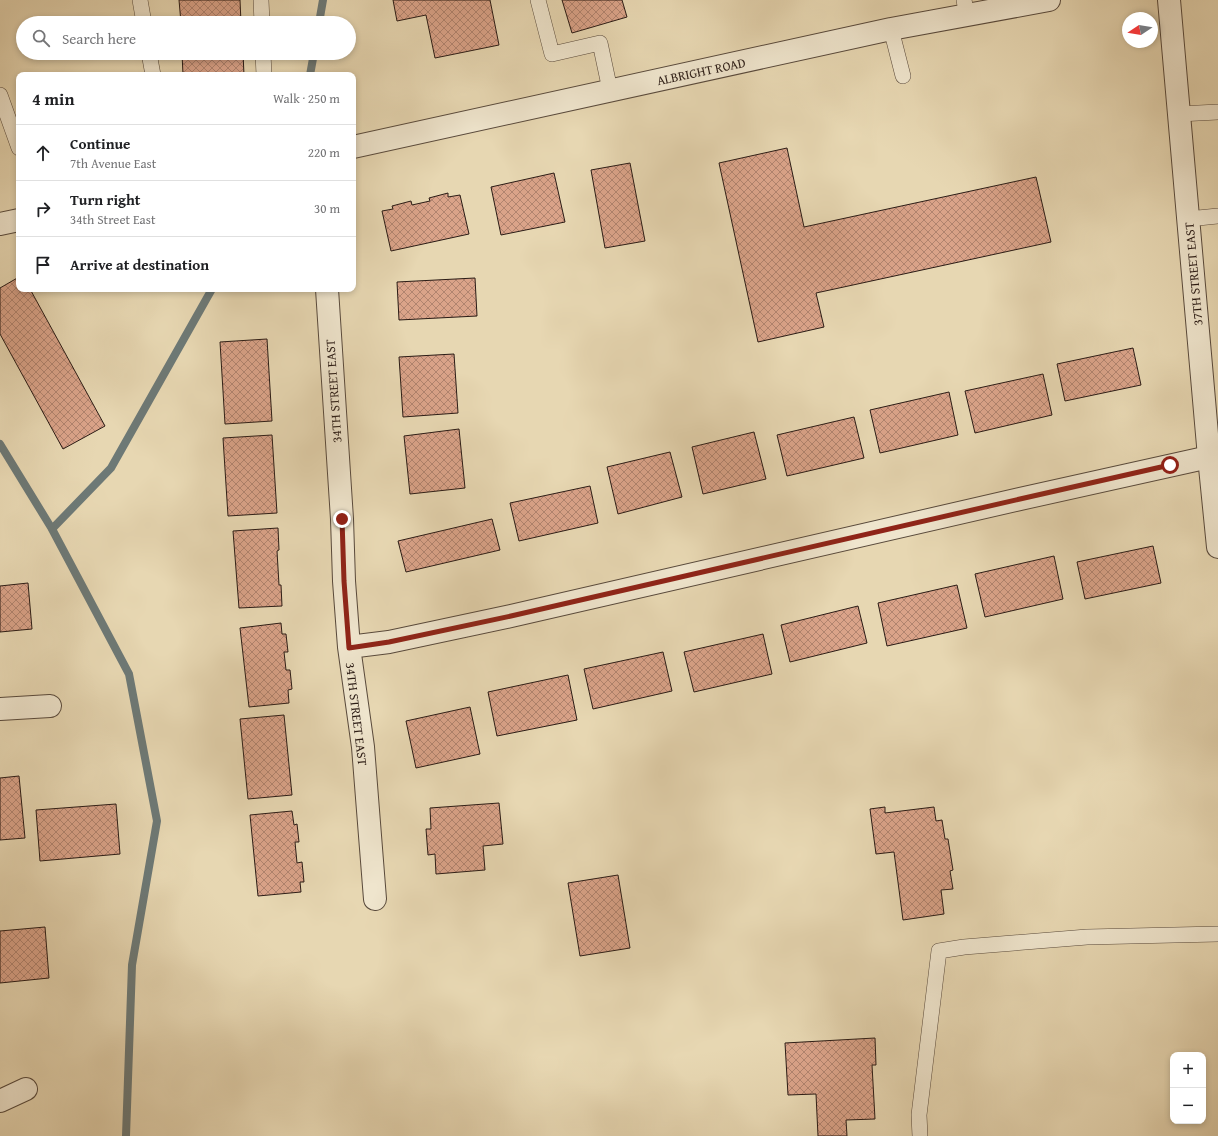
<!DOCTYPE html>
<html lang="en">
<head>
<meta charset="utf-8">
<style>
  :root { --surface:#fff; --page:#f6f6f6; --text:#202124; --muted:#757577; --line:#e0e0e0 }
  body { margin:0; font-family:"Gentium Book Plus",serif; background:var(--page); color:var(--text) }
  .controls { position:absolute; right:12px; bottom:12px; display:grid; overflow:hidden; border-radius:8px; box-shadow:0 2px 6px #0003 }
  .controls button { width:36px; height:36px; display:grid; place-items:center; padding:0; border:0; border-bottom:1px solid var(--line); background:var(--surface); color:var(--text); font:20px sans-serif }
  .compass { position:absolute; left:1122px; top:12px; width:36px; height:36px; border-radius:50%; background:var(--surface); box-shadow:0 2px 6px #0003; rotate:258deg }
  .stop { position:absolute; width:12px; height:12px; margin:-9px; border:3px solid #8f2418; border-radius:50%; background:#fff }
  .stop.end { background:#8f2418; border-color:#fff; box-shadow:0 1px 4px #0008 }
  .list { margin:0; padding:0; list-style:none }
  h2 { display:flex; justify-content:space-between; align-items:center; height:52px; margin:0; padding:0 16px; font-size:17px }
  h2 small { font-size:13px; font-weight:400; color:var(--muted) }
  .list li { display:grid; grid-template-columns:26px 1fr auto; gap:12px; align-items:center; box-sizing:border-box; height:56px; padding:0 16px; border-top:1px solid var(--line) }
  .list b { display:block; font-size:15px; white-space:nowrap }
  .list p { margin:0; font-size:13px; white-space:nowrap; color:var(--muted) }
  .list em { font-size:13px; font-style:normal; color:var(--muted) }
  .icon { flex:none; width:22px; height:22px; fill:none; stroke:currentColor; stroke-width:2; stroke-linecap:round; stroke-linejoin:round }
  .map { position:relative; flex:none; width:1218px; height:1136px; overflow:hidden }
  .search { position:absolute; background:var(--surface); box-shadow:0 2px 6px #0003; left:16px; top:16px; width:340px; height:44px; display:flex; align-items:center; gap:10px; box-sizing:border-box; padding:0 14px; border-radius:22px; color:var(--muted); font-size:15px }
  .panel { position:absolute; background:var(--surface); box-shadow:0 2px 6px #0003; left:16px; top:72px; width:340px; height:220px; border-radius:8px }
  .map>svg:first-child { display:block }
</style>
</head>
<body>
<div class="map">
<svg width="1218" height="1136" viewBox="0 0 1218 1136">
  <defs>
    <pattern id="building-cross-hatch" width="8" height="8" patternUnits="userSpaceOnUse"><rect width="8" height="8" fill="#daa389"/><path d="M0 0l8 8M0 8l8-8" fill="none" stroke="#b1846f"/></pattern>
  </defs>
  <rect width="100%" height="100%" fill="#e7d7b2"/>
  <filter id="stains"><feTurbulence type="fractalNoise" baseFrequency=".005" numOctaves="4"/><feColorMatrix values="0 0 0 0 .2 0 0 0 0 .09 0 0 0 0 .02 0 0 0 .5 -.17"/></filter>
  <radialGradient id="worn" r=".72"><stop offset=".6" stop-color="#630" stop-opacity="0"/><stop offset="1" stop-color="#630" stop-opacity=".3"/></radialGradient>
  <g fill="none" stroke-linecap="round" stroke-linejoin="round">
    <path stroke="#6d7976" stroke-width="8" d="M 319,23 L 323,0
      M 310,75 L 314,53
      M 0,444 L 52,529 L 129,674 L 157,821 L 132,965 L 126,1136
      M 52,529 L 111,468 L 212,289"/>
  </g>
  <path fill="url(#building-cross-hatch)" stroke="#2a1b15" d="M 179,0 L 240,0 L 241,23 L 181,23 Z
    M 393,0 L 490,0 L 499,45 L 435,58 L 426,15 L 397,21 Z
    M 562,0 L 622,0 L 627,17 L 572,33 Z
    M 182,53 L 243,53 L 244,75 L 183,75 Z
    M 787,148 L 804,227 L 1036,177 L 1051,242 L 816,293 L 824,327 L 758,342 L 719,163 Z
    M 630,163 L 645,241 L 605,248 L 591,170 Z
    M 554,173 L 565,222 L 501,235 L 491,187 Z
    M 448,193 L 448,197 L 460,195 L 469,234 L 391,251 L 382,211 L 393,209 L 392,206 L 411,201 L 412,205 L 430,201 L 429,198 Z
    M 19,277 L 19,289 L 30,289 L 105,426 L 63,449 L 0,334 L 0,288 Z
    M 475,278 L 477,316 L 399,320 L 397,282 Z
    M 267,339 L 272,421 L 225,424 L 220,342 Z
    M 1133,348 L 1141,385 L 1065,401 L 1057,364 Z
    M 454,354 L 458,413 L 403,417 L 399,357 Z
    M 1043,374 L 1052,415 L 975,433 L 965,391 Z
    M 949,392 L 958,435 L 880,453 L 870,410 Z
    M 854,417 L 864,458 L 787,476 L 777,435 Z
    M 459,429 L 465,488 L 410,494 L 404,436 Z
    M 754,432 L 766,479 L 703,494 L 692,447 Z
    M 272,435 L 277,513 L 228,516 L 223,438 Z
    M 670,452 L 682,497 L 618,514 L 607,467 Z
    M 590,486 L 598,523 L 519,541 L 510,503 Z
    M 492,519 L 500,550 L 406,572 L 398,541 Z
    M 278,528 L 279,550 L 277,551 L 279,585 L 281,585 L 282,606 L 239,608 L 233,531 Z
    M 1153,546 L 1161,583 L 1085,599 L 1077,562 Z
    M 1054,556 L 1063,599 L 985,617 L 975,574 Z
    M 28,583 L 32,629 L 0,632 L 0,586 Z
    M 957,585 L 967,628 L 887,646 L 878,603 Z
    M 858,606 L 867,643 L 790,662 L 781,625 Z
    M 281,623 L 282,634 L 286,634 L 288,652 L 284,652 L 286,670 L 290,670 L 292,689 L 288,690 L 289,703 L 249,707 L 240,628 Z
    M 763,634 L 772,674 L 694,692 L 684,652 Z
    M 663,652 L 672,691 L 593,709 L 584,669 Z
    M 568,675 L 577,720 L 497,736 L 488,692 Z
    M 470,707 L 480,754 L 416,768 L 406,721 Z
    M 284,715 L 292,795 L 248,799 L 240,719 Z
    M 19,776 L 25,838 L 0,840 L 0,778 Z
    M 499,803 L 503,844 L 483,846 L 485,870 L 436,874 L 435,854 L 428,855 L 426,829 L 431,829 L 430,808 Z
    M 116,804 L 120,854 L 40,861 L 36,810 Z
    M 885,807 L 885,813 L 934,807 L 936,821 L 942,820 L 945,839 L 948,839 L 953,870 L 950,871 L 953,889 L 941,890 L 944,914 L 903,920 L 894,852 L 876,854 L 870,809 Z
    M 292,811 L 294,825 L 297,824 L 299,842 L 295,842 L 297,863 L 302,862 L 304,882 L 300,882 L 301,892 L 258,896 L 250,815 Z
    M 618,875 L 630,948 L 580,956 L 568,883 Z
    M 45,927 L 49,978 L 0,983 L 0,931 Z
    M 875,1038 L 876,1065 L 872,1065 L 875,1119 L 846,1120 L 847,1136 L 818,1136 L 816,1094 L 788,1095 L 785,1043 Z"/>
  <g fill="none" stroke-linecap="round" stroke-linejoin="round">
    <defs>
      <path id="service" d="M 140,0 L 144,23
        M 261,0 L 262,23
        M 538,0 L 552,54 L 600,43 L 610,90
        M 964,0 L 967,16
        M 891,29 L 903,76
        M 149,53 L 153,75
        M 263,53 L 264,75
        M 0,95 L 19,148
        M 1179,114 L 1218,112
        M 1188,219 L 1218,216
        M 920,1136 L 919,1115 L 939,951 L 964,947 L 1087,937 L 1218,934"/>
      <path id="minor" d="M 353,147 L 891,29 L 1049,0
        M 0,224 L 19,220
        M 327,289 L 342,519 L 344,581 L 349,647 L 363,747 L 375,899
        M 349,647 L 389,642 L 511,616 L 1020,499 L 1209,457
        M 0,709 L 50,706
        M 0,1101 L 26,1089"/>
      <path id="tertiary" d="M 1169,0 L 1209,457 L 1218,547"/>
    </defs>
    <use href="#service" stroke="#594a3c" stroke-width="16"/>
    <use href="#minor" stroke="#594a3c" stroke-width="24"/>
    <use href="#tertiary" stroke="#594a3c" stroke-width="24"/>
    <use href="#service" stroke="#efe5cd" stroke-width="15"/>
    <use href="#minor" stroke="#efe5cd" stroke-width="22"/>
    <use href="#tertiary" stroke="#efe5cd" stroke-width="22"/>
  </g>
  <g fill="none" stroke-linecap="round" stroke-linejoin="round">
    <path stroke="#8f2418" stroke-width="5" d="M 342,519 L 344,581 L 349,648 L 389,642 L 511,616 L 1020,499 L 1170,465"/>
  </g>
  <g text-anchor="middle" stroke-width="4" stroke-linejoin="round" paint-order="stroke">
    <g font-size="13" fill="#2a1b15" stroke="#efe5cd">
      <text transform="translate(701 71) rotate(-12)" y="5">ALBRIGHT ROAD</text>
      <text transform="translate(1193 274) rotate(-95)" y="5">37TH STREET EAST</text>
      <text transform="translate(333 391) rotate(-94)" y="5">34TH STREET EAST</text>
      <text transform="translate(357 714) rotate(83)" y="5">34TH STREET EAST</text>
    </g>
  </g>
  <rect width="100%" height="100%" filter="url(#stains)"/>
  <rect width="100%" height="100%" fill="url(#worn)"/>
</svg>
<div class="controls">
<button>+</button>
<button>−</button>
</div>
<svg class="compass" viewBox="-18 -18 36 36"><path d="M0-13l5 13h-10z" fill="#e53935"/><path d="M0 13l5-13h-10z" fill="#757577"/></svg>
<div class="stop" style="left:1170px;top:465px"></div>
<div class="stop end" style="left:342px;top:519px"></div>
<div class="search"><svg class="icon" aria-label="search" viewBox="0 0 24 24"><circle cx="10" cy="10" r="6"/><path d="M15 15l6 6"/></svg>Search here</div>
<section class="panel">
<h2>4 min<small>Walk · 250 m</small></h2>
<ul class="list">
<li><svg class="icon" aria-label="ahead" viewBox="0 0 24 24"><path d="M12 20V5M6 11l6-6 6 6"/></svg><div><b>Continue</b><p>7th Avenue East</p></div><em>220 m</em></li>
<li><svg class="icon" aria-label="right" viewBox="0 0 24 24"><path d="M7 20v-9h11M14 6l5 5-5 5"/></svg><div><b>Turn right</b><p>34th Street East</p></div><em>30 m</em></li>
<li><svg class="icon" aria-label="arrive" viewBox="0 0 24 24"><path d="M6 21V4h12l-3 4 3 4H6"/></svg><div><b>Arrive at destination</b></div></li>
</ul>
</section>
</div>
</body>
</html>
